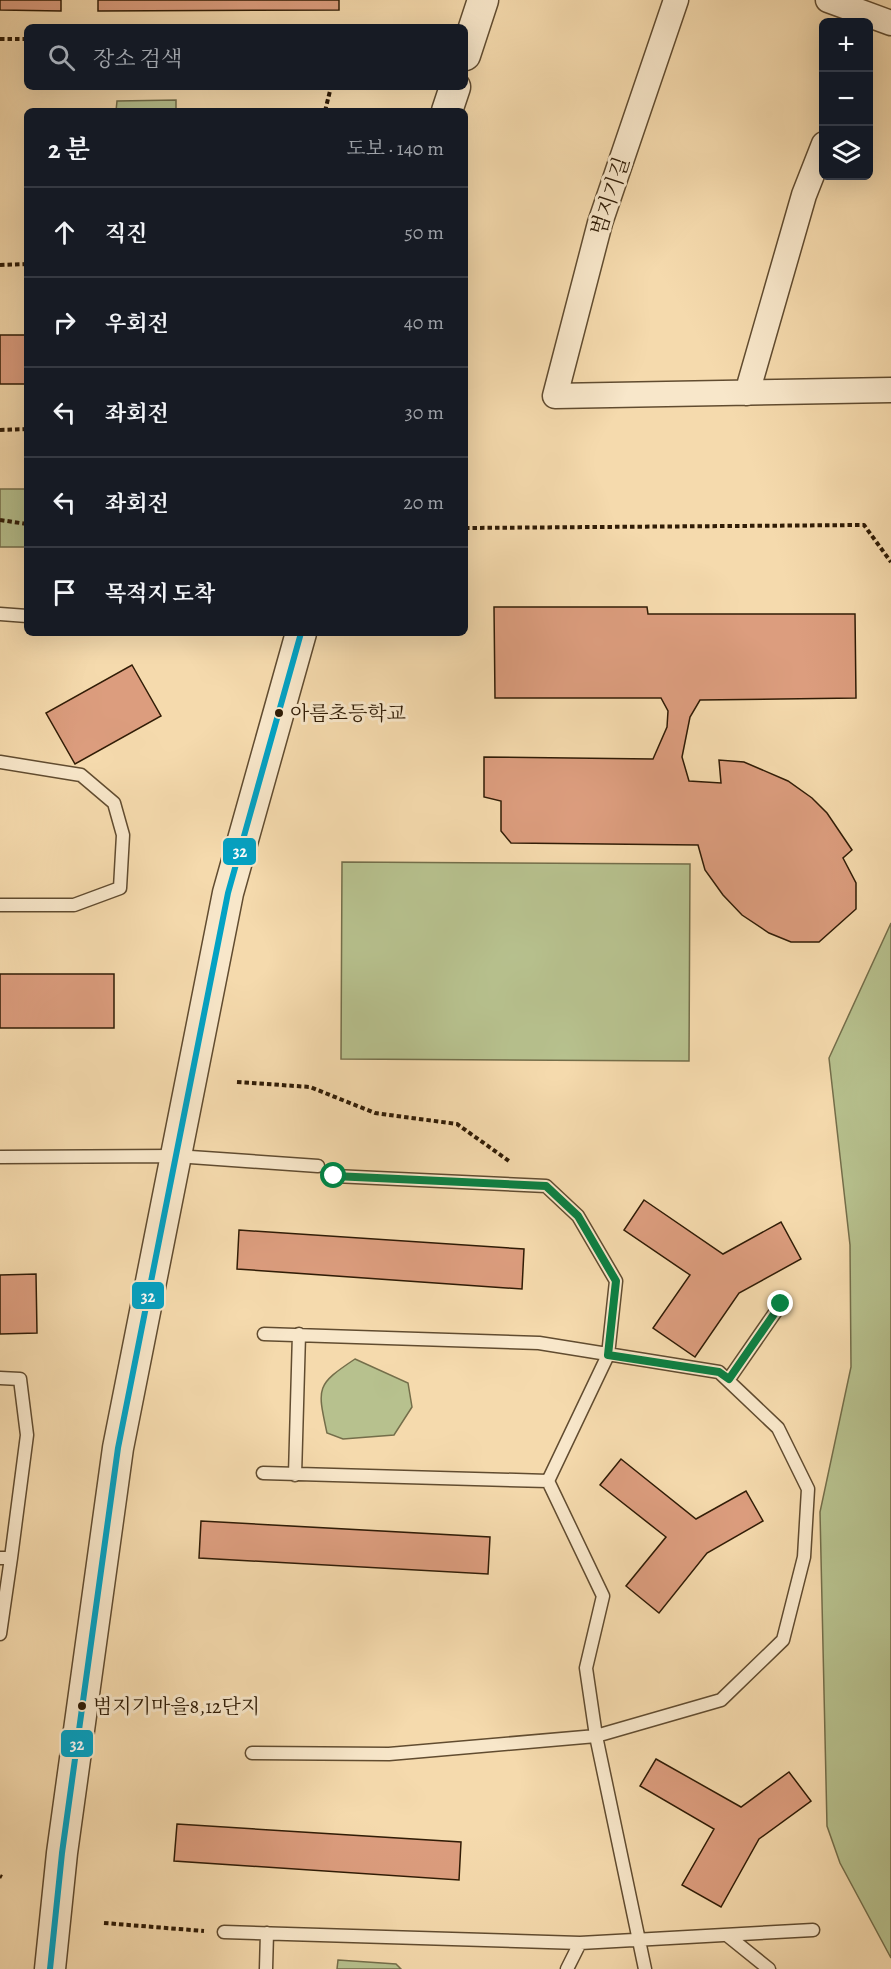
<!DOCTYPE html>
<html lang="ko">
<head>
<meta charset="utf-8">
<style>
  :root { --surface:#171b24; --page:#242831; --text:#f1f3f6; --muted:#9ea1a6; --line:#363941 }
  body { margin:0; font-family:Alegreya,"Noto Serif KR",serif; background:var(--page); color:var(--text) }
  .controls { position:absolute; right:18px; top:18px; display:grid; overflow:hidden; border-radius:9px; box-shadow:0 6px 24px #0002 }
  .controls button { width:54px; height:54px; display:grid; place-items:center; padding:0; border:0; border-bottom:2px solid var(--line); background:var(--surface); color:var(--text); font:30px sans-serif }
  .stop { position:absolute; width:18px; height:18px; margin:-14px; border:4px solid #0b8043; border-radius:50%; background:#fff }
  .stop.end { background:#0b8043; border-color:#fff; box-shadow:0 2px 6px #0008 }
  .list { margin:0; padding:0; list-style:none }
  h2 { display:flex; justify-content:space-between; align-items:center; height:78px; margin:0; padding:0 24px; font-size:26px }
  h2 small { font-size:20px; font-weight:400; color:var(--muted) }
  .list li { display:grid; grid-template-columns:39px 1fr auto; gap:18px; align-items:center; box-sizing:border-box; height:90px; padding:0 24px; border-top:2px solid var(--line) }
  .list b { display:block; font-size:22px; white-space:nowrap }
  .list em { font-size:20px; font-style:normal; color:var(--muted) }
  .icon { flex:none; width:33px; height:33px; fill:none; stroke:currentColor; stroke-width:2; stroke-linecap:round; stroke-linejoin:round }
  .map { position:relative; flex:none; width:891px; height:1969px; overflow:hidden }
  .search { position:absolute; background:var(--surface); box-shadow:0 6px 24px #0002; left:24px; top:24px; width:444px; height:66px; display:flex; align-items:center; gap:15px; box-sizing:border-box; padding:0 21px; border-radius:9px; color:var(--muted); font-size:22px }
  .panel { position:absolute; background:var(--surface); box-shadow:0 6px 24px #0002; left:24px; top:108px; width:444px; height:528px; border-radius:9px }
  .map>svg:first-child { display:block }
</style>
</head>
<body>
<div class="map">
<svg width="891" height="1969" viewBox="0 0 891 1969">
  <rect width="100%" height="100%" fill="#f5daad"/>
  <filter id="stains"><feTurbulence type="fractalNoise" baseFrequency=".00333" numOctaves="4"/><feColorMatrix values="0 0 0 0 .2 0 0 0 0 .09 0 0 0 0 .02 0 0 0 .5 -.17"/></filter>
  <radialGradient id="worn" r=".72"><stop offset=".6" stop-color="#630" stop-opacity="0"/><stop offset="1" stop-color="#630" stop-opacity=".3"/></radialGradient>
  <path fill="#b7c18e" stroke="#746e4a" stroke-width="1.5" d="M 176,100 L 176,111 L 116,111 L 117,101 Z
    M 0,489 L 27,489 L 27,547 L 0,547 Z
    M 342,862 L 690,864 L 689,1061 L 341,1059 Z
    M 891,923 L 891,1958 L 840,1863 L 827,1826 L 820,1512 L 851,1367 L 850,1245 L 829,1058 Z
    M 355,1359 L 408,1383 L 412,1407 L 394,1435 L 343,1439 L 327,1433 C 317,1387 316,1385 355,1359 Z
    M 338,1960 L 396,1964 L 401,1969 L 337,1969 Z"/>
  <path fill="#dc9d7e" stroke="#301c06" stroke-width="1.5" d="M 0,0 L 61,0 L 61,11 L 0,10 Z
    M 98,0 L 339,0 L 339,10 L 98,11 Z
    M 0,335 L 27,335 L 27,384 L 0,384 Z
    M 494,607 L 647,607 L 648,614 L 855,614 L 856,698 L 700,700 L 690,717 L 682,757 L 689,781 L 721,783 L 719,760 L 744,762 L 788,781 L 812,798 L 827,813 L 852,850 L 843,858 L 856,883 L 856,909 L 819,942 L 791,942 L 769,933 L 742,915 L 723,895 L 705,870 L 698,845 L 511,843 L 501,831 L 501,801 L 484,797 L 484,757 L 653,759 L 667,727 L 668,711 L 661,698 L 495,698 Z
    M 132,665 L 161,716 L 75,764 L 46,713 Z
    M 0,974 L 114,974 L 114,1028 L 0,1028 Z
    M 644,1200 L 723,1254 L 781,1222 L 801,1259 L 739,1293 L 695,1357 L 653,1328 L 690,1275 L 624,1230 Z
    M 239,1230 L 524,1249 L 522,1289 L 237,1269 Z
    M 36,1274 L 37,1333 L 0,1334 L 0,1275 Z
    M 621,1459 L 696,1519 L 746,1491 L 763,1521 L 707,1553 L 659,1613 L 626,1586 L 666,1537 L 600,1485 Z
    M 201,1521 L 490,1537 L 488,1574 L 199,1558 Z
    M 656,1759 L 741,1807 L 789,1772 L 811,1801 L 759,1839 L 721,1907 L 682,1885 L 714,1829 L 640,1786 Z
    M 177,1824 L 461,1842 L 459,1880 L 174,1861 Z"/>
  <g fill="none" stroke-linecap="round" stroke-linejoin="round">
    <defs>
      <path id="service" d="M 0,614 L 27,616
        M 0,762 L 81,775 L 114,803 L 123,835 L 120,888 L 74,905 L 0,905
        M 0,1157 L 176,1156 L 318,1166
        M 334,1176 L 546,1186 L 578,1216 L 616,1281 L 608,1355 L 548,1481 L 603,1596 L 586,1668 L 596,1736 L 645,1969
        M 0,1378 L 20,1379 L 27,1435 L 11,1558
        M 729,1379 L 781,1304
        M 263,1473 L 548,1481
        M 295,1475 L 299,1334
        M 0,1558 L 11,1558 L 0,1634
        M 252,1753 L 389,1754 L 596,1736 L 721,1700 L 783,1640 L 804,1557 L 808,1489 L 778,1428 L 719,1372 L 539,1343 L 264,1334
        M 224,1932 L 580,1943 L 813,1930
        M 728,1936 L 769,1969
        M 266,1969 L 267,1933
        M 567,1969 L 580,1943"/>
      <path id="minor" d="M 676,0 L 600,223 L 555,396 L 891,390
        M 828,0 L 891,23
        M 747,393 L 804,195 L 824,144"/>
      <path id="tertiary" d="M 465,55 L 483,0
        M 447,111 L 455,87
        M 50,1969 L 62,1853 L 118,1448 L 228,893 L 301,633"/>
    </defs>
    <use href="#service" stroke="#614c30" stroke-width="15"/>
    <use href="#minor" stroke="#614c30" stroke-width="27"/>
    <use href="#tertiary" stroke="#614c30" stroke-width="33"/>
    <path stroke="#301c06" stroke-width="4" stroke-dasharray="4.5 3" stroke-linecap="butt" d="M 0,39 L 27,39
      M 325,111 L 331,87
      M 0,265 L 27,264
      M 0,430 L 27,429
      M 0,520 L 27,524
      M 465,528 L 864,525 L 891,562
      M 237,1082 L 310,1087 L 375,1113 L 457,1124 L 509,1161
      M 0,1876 L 2,1877
      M 104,1923 L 204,1931"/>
    <use href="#service" stroke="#f8e7ca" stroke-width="12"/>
    <use href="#minor" stroke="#f8e7ca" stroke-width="24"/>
    <use href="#tertiary" stroke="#f8e7ca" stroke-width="30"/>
    <defs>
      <path id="bus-1" d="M 50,1969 L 62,1853 L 118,1448 L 228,893 L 301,633"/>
    </defs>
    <use href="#bus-1" stroke="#f8e7ca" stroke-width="10"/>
    <use href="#bus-1" stroke="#02a2c4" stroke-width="6"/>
  </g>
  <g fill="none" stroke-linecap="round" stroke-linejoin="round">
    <path stroke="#0b8043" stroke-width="8" d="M 334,1176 L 546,1186 L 578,1216 L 616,1281 L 608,1355 L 719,1372 L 729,1379 L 781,1304"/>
  </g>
  <g fill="#301c06" stroke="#f8e7ca" stroke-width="2">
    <circle cx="279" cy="713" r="5"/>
    <circle cx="82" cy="1706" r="5"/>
  </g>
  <g text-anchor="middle" stroke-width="6" stroke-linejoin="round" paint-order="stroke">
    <g font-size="20" fill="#301c06" stroke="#f8e7ca" text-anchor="start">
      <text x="290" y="720">아름초등학교</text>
      <text x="93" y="1713">범지기마을8,12단지</text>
    </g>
    <g font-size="21" fill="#301c06" stroke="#f8e7ca">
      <text transform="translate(610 196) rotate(-72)" y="7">범지기길</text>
    </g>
  </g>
  <g stroke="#f8e7ca" stroke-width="2">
    <rect x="222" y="837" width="35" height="29" rx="6" fill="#02a2c4"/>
    <rect x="131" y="1281" width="34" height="29" rx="6" fill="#02a2c4"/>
    <rect x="60" y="1729" width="34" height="29" rx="6" fill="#02a2c4"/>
  </g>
  <g font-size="16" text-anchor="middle" font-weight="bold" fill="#fff">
    <text x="240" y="857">32</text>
    <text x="148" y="1302">32</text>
    <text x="77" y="1750">32</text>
  </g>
  <rect width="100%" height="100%" filter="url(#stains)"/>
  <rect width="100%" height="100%" fill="url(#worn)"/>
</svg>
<div class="controls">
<button>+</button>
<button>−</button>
<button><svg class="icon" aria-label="layers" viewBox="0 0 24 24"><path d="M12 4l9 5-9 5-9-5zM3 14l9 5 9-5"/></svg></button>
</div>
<div class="stop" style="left:334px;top:1176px"></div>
<div class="stop end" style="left:781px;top:1304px"></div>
<div class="search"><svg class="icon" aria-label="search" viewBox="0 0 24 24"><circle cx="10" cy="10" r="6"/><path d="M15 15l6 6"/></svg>장소 검색</div>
<section class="panel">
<h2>2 분<small>도보 · 140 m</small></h2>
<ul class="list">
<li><svg class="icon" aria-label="ahead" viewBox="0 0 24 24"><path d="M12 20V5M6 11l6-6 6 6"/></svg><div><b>직진</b></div><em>50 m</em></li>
<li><svg class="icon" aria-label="right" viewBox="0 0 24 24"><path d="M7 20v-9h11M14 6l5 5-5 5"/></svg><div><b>우회전</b></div><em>40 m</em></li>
<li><svg class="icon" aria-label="left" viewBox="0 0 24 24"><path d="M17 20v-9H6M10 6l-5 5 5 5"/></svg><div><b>좌회전</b></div><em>30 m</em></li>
<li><svg class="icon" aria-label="left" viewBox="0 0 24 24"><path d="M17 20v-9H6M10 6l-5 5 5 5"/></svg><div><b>좌회전</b></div><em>20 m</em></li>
<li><svg class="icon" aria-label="arrive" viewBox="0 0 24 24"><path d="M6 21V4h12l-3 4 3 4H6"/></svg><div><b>목적지 도착</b></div></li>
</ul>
</section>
</div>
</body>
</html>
